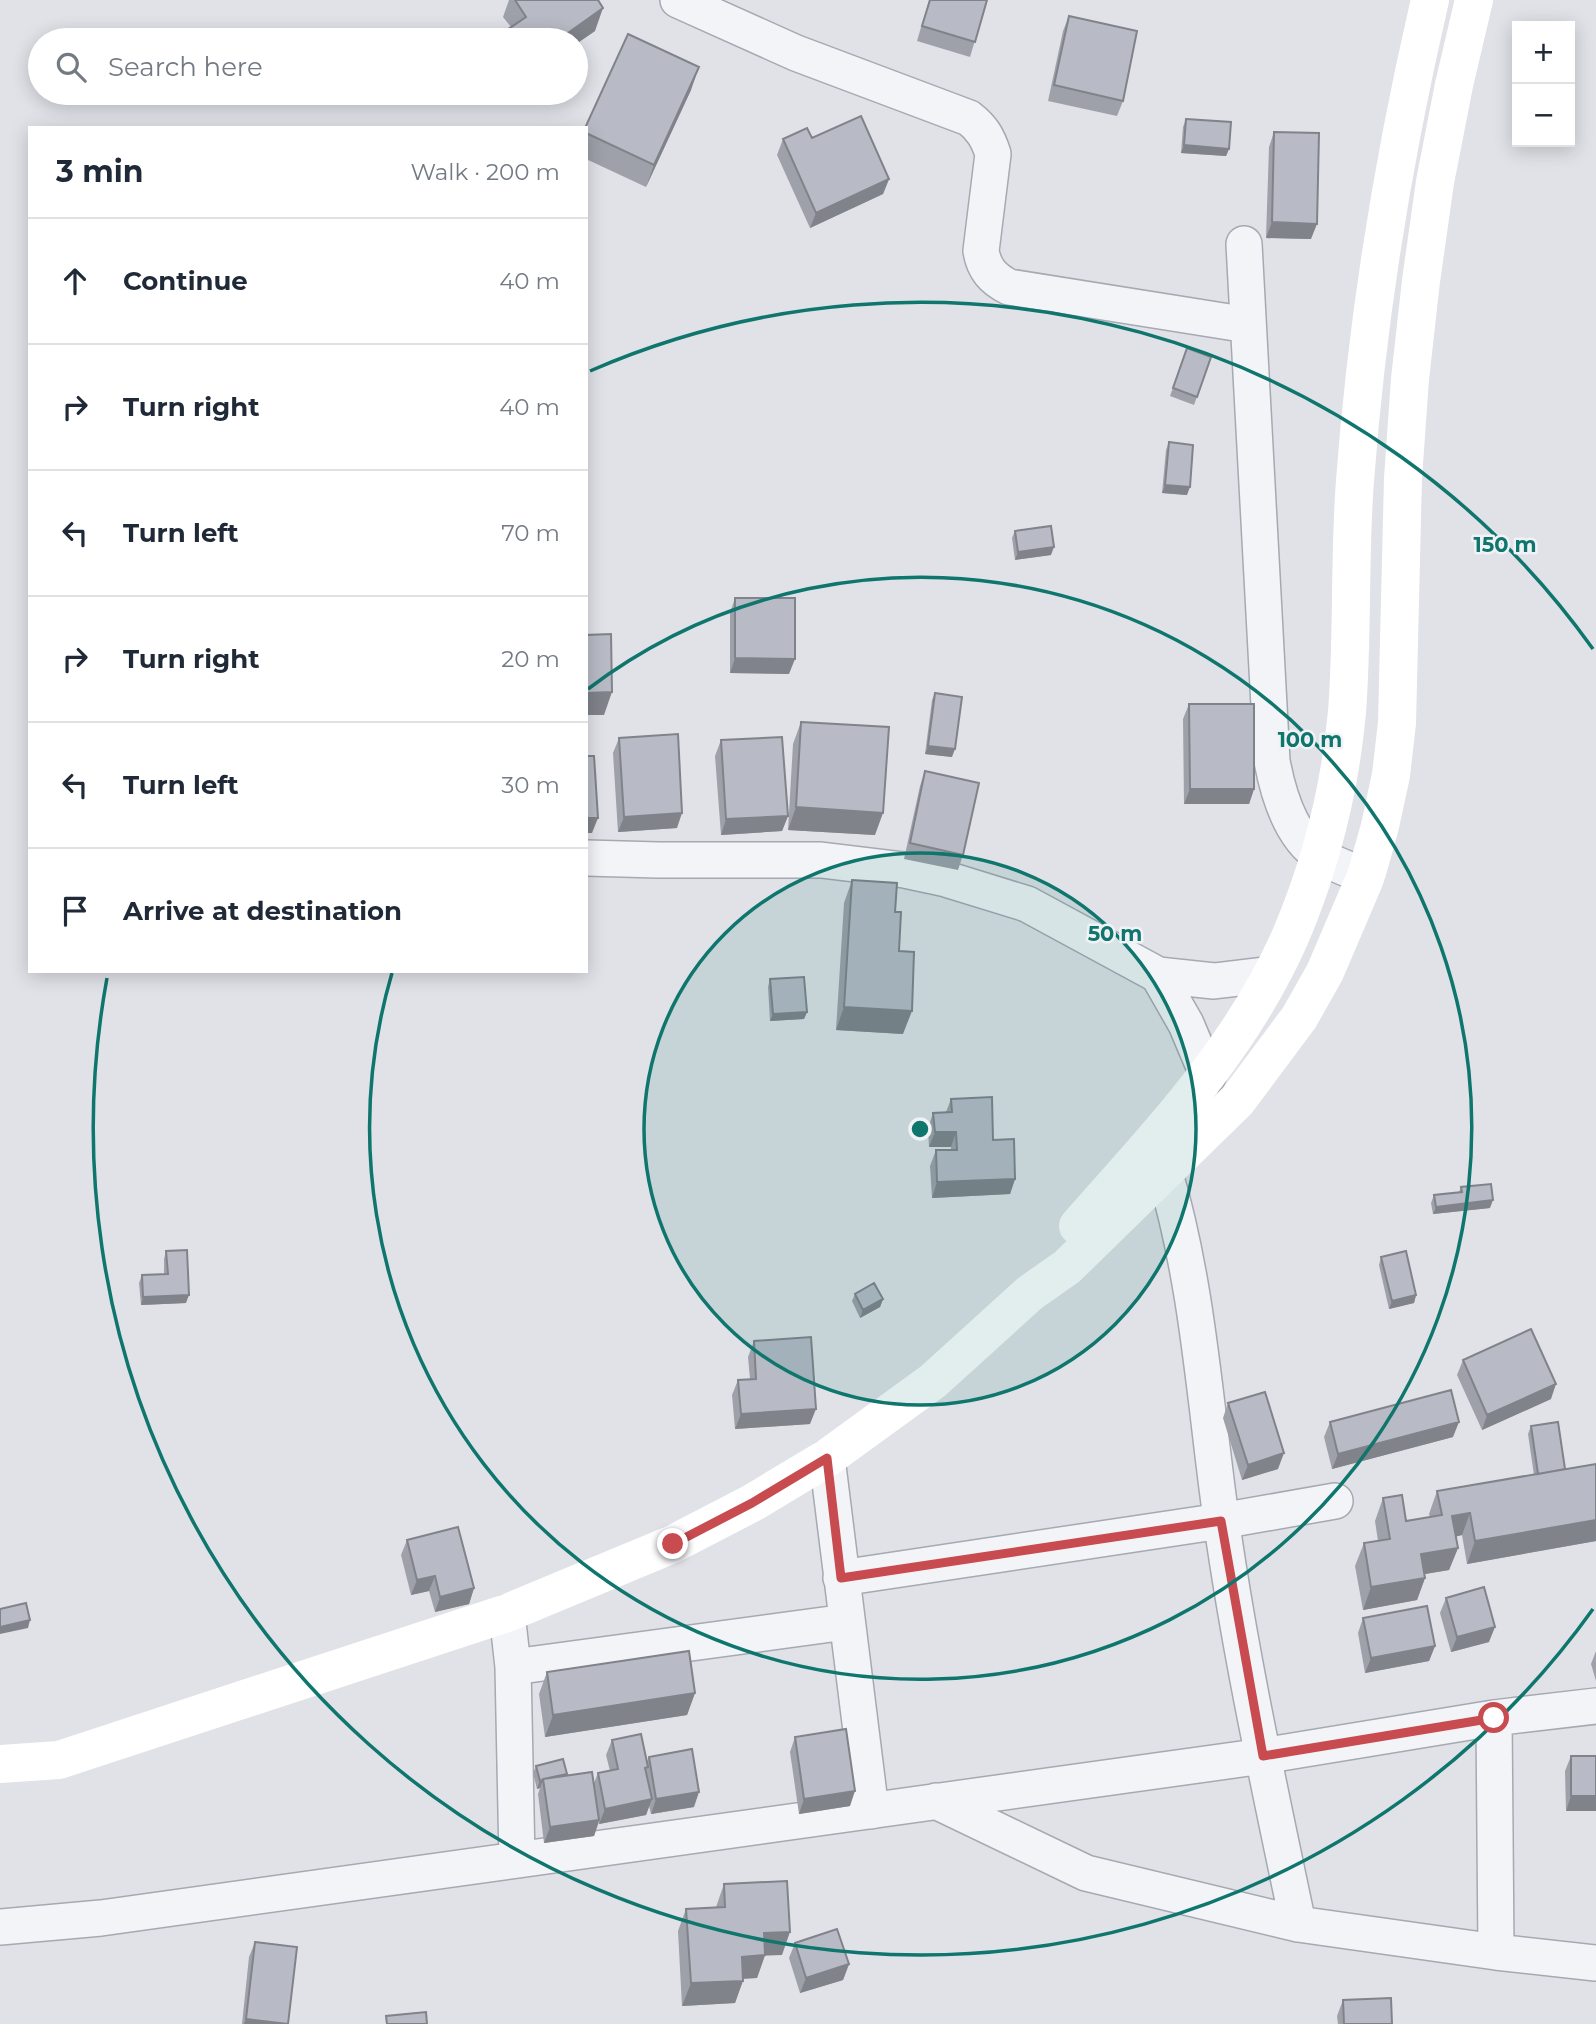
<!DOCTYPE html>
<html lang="en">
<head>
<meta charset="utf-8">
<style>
  :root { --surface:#fff; --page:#f2f2f3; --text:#1f2937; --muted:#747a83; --line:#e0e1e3 }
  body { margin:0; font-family:Montserrat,sans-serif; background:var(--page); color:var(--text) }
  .controls { position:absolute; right:21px; top:21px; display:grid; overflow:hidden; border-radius:0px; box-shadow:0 4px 18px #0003 }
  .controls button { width:63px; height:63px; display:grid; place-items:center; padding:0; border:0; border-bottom:2px solid var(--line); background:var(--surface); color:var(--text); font:35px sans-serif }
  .stop { position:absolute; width:21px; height:21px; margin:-16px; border:5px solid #c84b50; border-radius:50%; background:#fff }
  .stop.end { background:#c84b50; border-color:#fff; box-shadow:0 2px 7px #0008 }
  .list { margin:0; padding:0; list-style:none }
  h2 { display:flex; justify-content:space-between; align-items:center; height:91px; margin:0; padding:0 28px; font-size:30px }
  h2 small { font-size:23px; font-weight:400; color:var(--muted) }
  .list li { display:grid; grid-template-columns:46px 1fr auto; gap:21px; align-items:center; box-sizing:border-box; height:126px; padding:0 28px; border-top:2px solid var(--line) }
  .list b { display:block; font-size:26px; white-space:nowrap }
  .list em { font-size:23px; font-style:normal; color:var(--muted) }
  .icon { flex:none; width:38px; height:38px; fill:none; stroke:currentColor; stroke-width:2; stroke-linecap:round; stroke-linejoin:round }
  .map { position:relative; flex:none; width:1596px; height:2024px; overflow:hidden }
  .search { position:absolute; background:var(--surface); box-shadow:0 4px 18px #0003; left:28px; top:28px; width:560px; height:77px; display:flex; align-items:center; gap:18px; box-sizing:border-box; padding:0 24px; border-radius:38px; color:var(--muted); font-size:26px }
  .panel { position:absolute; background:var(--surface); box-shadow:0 4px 18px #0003; left:28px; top:126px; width:560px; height:847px; border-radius:0px }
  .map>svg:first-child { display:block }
</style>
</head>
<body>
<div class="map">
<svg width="1596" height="2024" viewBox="0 0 1596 2024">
  <rect width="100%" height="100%" fill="#e0e2e8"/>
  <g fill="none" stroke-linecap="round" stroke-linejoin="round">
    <defs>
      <path id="street" d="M 678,0 L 796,53 L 969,118 C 982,128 988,138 993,154 L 981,251 C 984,269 993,279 1009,287 L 1248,325
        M 1244,244 L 1272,761 C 1278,793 1291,838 1321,856 C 1334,865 1351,870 1366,876
        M 586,858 L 658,860 L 821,860 L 904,870 L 946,879 L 1027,904 L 1158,975 L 1214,981 L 1272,974
        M 1158,975 L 1186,1024 L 1208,1076
        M 1165,1174 C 1198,1285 1205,1403 1221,1518 C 1240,1654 1270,1790 1298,1924
        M 827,1458 L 871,1811
        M 841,1578 L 1221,1521 L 1335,1501
        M 507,1613 L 513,1667 L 517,1860
        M 513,1667 L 846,1622
        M 1494,1718 L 1496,1952
        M 936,1801 L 1086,1873 L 1298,1924 L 1496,1952 L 1596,1963
        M 0,1927 L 101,1918 L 1263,1756 L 1494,1718 L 1596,1706"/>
    </defs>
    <use href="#street" stroke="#a5a9b2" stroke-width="38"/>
    <use href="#street" stroke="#f3f4f7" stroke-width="35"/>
    <path stroke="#fff" stroke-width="38" d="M 1078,1226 C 1158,1135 1242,1048 1291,935 C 1321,864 1340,788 1347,712 C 1353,635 1349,558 1355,481 C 1367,319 1393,159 1430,0
      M 0,1764 L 59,1760 L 507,1613 L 673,1544 L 752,1503 L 827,1458 L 933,1381 L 1030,1293 L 1067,1267 L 1237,1101 L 1299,1018 L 1325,972 L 1366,876 L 1380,826 L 1391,775 L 1397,723 L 1403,478 L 1410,379 L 1421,281 L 1435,182 L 1454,85 L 1474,0"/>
  </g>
  <path fill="#9ea1a9" d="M 509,0 L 598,0 L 595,31 L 576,44 L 576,40 L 511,27 L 503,17 Z
    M 929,0 L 987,0 L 970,57 L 917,41 Z
    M 1069,16 L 1123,101 L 1117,116 L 1048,101 L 1063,31 Z
    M 691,90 L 646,187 L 586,159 L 586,128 Z
    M 1186,119 L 1229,149 L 1226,156 L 1181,153 L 1183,127 Z
    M 1274,132 L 1311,239 L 1266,238 L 1269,147 Z
    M 812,138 L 889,179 L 883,194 L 810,228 L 777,155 L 783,139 Z
    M 1187,348 L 1211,357 L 1194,405 L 1170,396 Z
    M 1169,442 L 1187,495 L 1162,493 L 1166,450 Z
    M 1015,531 L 1051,555 L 1015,560 L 1012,538 Z
    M 735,598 L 789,674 L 730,673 L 730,613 Z
    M 935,693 L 952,757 L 925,754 L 932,700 Z
    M 1189,704 L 1254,789 L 1249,804 L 1184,804 L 1183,719 Z
    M 801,722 L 875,835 L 788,830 L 793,744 Z
    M 619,738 L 677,828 L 618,832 L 613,753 Z
    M 721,740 L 788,816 L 782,831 L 721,835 L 715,756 Z
    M 925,771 L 963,855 L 958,870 L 904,859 L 920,786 Z
    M 852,880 L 899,951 L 903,1034 L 836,1030 L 844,903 Z
    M 770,979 L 807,1012 L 804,1019 L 770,1021 L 768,987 Z
    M 951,1099 L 993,1140 L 1015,1179 L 1010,1194 L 932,1198 L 930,1166 L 936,1150 L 951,1150 L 951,1147 L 929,1147 L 928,1128 L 933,1113 L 946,1112 Z
    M 1461,1187 L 1490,1208 L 1433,1214 L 1431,1203 L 1434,1195 L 1459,1192 Z
    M 166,1251 L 186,1303 L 141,1305 L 139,1283 L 142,1275 L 164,1274 L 164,1259 Z
    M 1381,1257 L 1416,1295 L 1414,1303 L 1389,1309 L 1379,1265 Z
    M 855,1294 L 883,1299 L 880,1307 L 860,1318 L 852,1301 Z
    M 754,1341 L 810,1424 L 735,1429 L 732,1395 L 738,1380 L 750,1379 L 748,1357 Z
    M 1463,1360 L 1551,1399 L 1482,1430 L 1457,1375 Z
    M 1228,1403 L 1278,1469 L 1242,1480 L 1223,1418 Z
    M 1330,1422 L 1453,1437 L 1332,1469 L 1324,1437 Z
    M 1531,1426 L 1565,1469 L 1596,1464 L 1596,1541 L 1467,1564 L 1462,1535 L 1455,1537 L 1458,1548 L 1449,1570 L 1425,1574 L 1425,1578 L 1417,1600 L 1363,1610 L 1355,1566 L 1364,1543 L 1378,1541 L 1375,1521 L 1383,1498 L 1406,1521 L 1430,1517 L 1429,1514 L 1437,1491 L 1534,1475 L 1528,1434 Z
    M 407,1540 L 474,1588 L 469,1604 L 435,1612 L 429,1591 L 411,1595 L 401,1555 Z
    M 1446,1598 L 1489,1642 L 1451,1652 L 1440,1613 Z
    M 1363,1618 L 1435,1646 L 1429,1661 L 1365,1673 L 1358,1633 Z
    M 1596,1651 L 1596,1681 L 1591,1664 Z
    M 547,1672 L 695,1693 L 687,1715 L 545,1737 L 539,1694 Z
    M 795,1737 L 850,1806 L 799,1814 L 790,1752 Z
    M 612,1740 L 647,1761 L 649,1757 L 694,1807 L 651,1814 L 649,1806 L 646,1815 L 599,1824 L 599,1822 L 594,1836 L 544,1843 L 538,1794 L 540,1788 L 537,1789 L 533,1773 L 536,1766 L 594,1783 L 598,1773 L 610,1771 L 606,1755 Z
    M 1571,1756 L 1596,1756 L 1566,1811 L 1565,1771 Z
    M 724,1884 L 782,1955 L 765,1955 L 757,1978 L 743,1979 L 735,2003 L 682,2006 L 678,1931 L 686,1909 L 716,1907 Z
    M 255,1942 L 288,2024 L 242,2024 L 249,1957 Z
    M 795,1943 L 849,1964 L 843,1980 L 800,1993 L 789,1958 Z
    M 1343,2000 L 1392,2024 L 1338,2024 L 1337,2016 Z"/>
  <path fill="#81838a" d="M 603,8 L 595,31 L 576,44 L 576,40 L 558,40 Z
    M 699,67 L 691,90 L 646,187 L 654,165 Z
    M 1184,145 L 1229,149 L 1226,156 L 1181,153 Z
    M 889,179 L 883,194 L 810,228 L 816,213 Z
    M 1272,222 L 1317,224 L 1311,239 L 1266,238 Z
    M 1165,485 L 1190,487 L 1187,495 L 1162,493 Z
    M 1054,547 L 1051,555 L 1015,560 L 1018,552 Z
    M 735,658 L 795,659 L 789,674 L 730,673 Z
    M 612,692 L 604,715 L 586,715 L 586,693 Z
    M 928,746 L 955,749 L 952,757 L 925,754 Z
    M 1190,789 L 1254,789 L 1249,804 L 1184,804 Z
    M 796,807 L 883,813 L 875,835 L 788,830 Z
    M 682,813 L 677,828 L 618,832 L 624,817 Z
    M 788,816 L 782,831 L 721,835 L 726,819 Z
    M 586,818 L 598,818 L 592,833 L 586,833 Z
    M 844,1007 L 912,1011 L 903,1034 L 836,1030 Z
    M 807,1012 L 804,1019 L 770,1021 L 773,1014 Z
    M 935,1132 L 956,1132 L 951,1147 L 929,1147 Z
    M 1015,1179 L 1010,1194 L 932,1198 L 937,1182 Z
    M 1493,1200 L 1490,1208 L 1433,1214 L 1436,1207 Z
    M 189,1295 L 186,1303 L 141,1305 L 143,1297 Z
    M 1416,1295 L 1414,1303 L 1389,1309 L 1392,1301 Z
    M 883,1299 L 880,1307 L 860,1318 L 863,1310 Z
    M 1556,1384 L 1551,1399 L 1482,1430 L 1487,1415 Z
    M 816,1409 L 810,1424 L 735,1429 L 741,1414 Z
    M 1459,1422 L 1453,1437 L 1332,1469 L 1338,1454 Z
    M 1284,1453 L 1278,1469 L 1242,1480 L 1248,1465 Z
    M 1470,1513 L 1462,1535 L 1444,1539 L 1452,1516 Z
    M 1596,1520 L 1596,1541 L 1467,1564 L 1475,1541 Z
    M 1458,1548 L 1449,1570 L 1413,1576 L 1421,1554 Z
    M 435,1576 L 429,1591 L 411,1595 L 417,1580 Z
    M 1425,1578 L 1417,1600 L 1363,1610 L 1371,1587 Z
    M 474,1588 L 469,1604 L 435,1612 L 440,1597 Z
    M 30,1620 L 28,1628 L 0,1634 L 0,1627 Z
    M 1495,1627 L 1489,1642 L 1451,1652 L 1457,1637 Z
    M 1435,1646 L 1429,1661 L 1365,1673 L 1371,1658 Z
    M 695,1693 L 687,1715 L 545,1737 L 553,1715 Z
    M 543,1780 L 540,1788 L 537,1789 L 540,1781 Z
    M 855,1791 L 850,1806 L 799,1814 L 804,1799 Z
    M 699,1792 L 694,1807 L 651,1814 L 656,1799 Z
    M 1571,1796 L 1596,1796 L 1596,1811 L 1566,1811 Z
    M 652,1799 L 646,1815 L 599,1824 L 605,1809 Z
    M 599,1820 L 594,1836 L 544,1843 L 550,1827 Z
    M 790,1932 L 782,1955 L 756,1956 L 764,1933 Z
    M 765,1955 L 757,1978 L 733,1979 L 742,1957 Z
    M 849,1964 L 843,1980 L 800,1993 L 806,1978 Z
    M 743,1981 L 735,2003 L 682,2006 L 691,1983 Z
    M 246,2019 L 285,2024 L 244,2024 Z"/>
  <path fill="#b8bbc5" stroke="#81838a" stroke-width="2" d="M 515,0 L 598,0 L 603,8 L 558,40 L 492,40 L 526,17 Z
    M 930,0 L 987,0 L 975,42 L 922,26 Z
    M 1069,16 L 1137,31 L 1123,101 L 1054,85 Z
    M 628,34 L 699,67 L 654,165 L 586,133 L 586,128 L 585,128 Z
    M 861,116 L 889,179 L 816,213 L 783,139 L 807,128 L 812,138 Z
    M 1186,119 L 1231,122 L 1229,149 L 1184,145 Z
    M 1274,132 L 1319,133 L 1317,224 L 1272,222 Z
    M 1187,348 L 1211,357 L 1197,397 L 1173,388 Z
    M 1169,442 L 1193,445 L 1190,487 L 1165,485 Z
    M 1051,526 L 1054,547 L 1018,552 L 1015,531 Z
    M 735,598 L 795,598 L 795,659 L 735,658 Z
    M 611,634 L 612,692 L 586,693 L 586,635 Z
    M 935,693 L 962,697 L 955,749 L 928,746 Z
    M 1189,704 L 1254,704 L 1254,789 L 1190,789 Z
    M 801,722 L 889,727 L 883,813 L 796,807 Z
    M 678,734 L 682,813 L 624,817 L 619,738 Z
    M 782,737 L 788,816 L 726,819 L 721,740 Z
    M 586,756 L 594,756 L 598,818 L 586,818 Z
    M 925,771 L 979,783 L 963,855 L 910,843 Z
    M 852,880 L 897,883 L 895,912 L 901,912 L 899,951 L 914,952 L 912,1011 L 844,1007 Z
    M 804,977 L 807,1012 L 773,1014 L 770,979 Z
    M 992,1097 L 993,1140 L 1014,1139 L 1015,1179 L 937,1182 L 936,1150 L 957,1150 L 956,1132 L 935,1132 L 933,1113 L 952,1112 L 951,1099 Z
    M 1491,1184 L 1493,1200 L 1436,1207 L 1434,1195 L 1462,1192 L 1461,1187 Z
    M 187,1250 L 189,1295 L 143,1297 L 142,1275 L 168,1274 L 166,1251 Z
    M 1406,1251 L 1416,1295 L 1392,1301 L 1381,1257 Z
    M 874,1283 L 883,1299 L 863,1310 L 855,1294 Z
    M 1531,1329 L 1556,1384 L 1487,1415 L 1463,1360 Z
    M 811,1337 L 816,1409 L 741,1414 L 738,1380 L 756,1379 L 754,1341 Z
    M 1451,1390 L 1459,1422 L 1338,1454 L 1330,1422 Z
    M 1265,1392 L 1284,1453 L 1248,1465 L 1228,1403 Z
    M 1558,1422 L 1565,1469 L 1538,1474 L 1531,1426 Z
    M 1596,1464 L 1596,1520 L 1475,1541 L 1470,1513 L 1452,1516 L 1458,1548 L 1421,1554 L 1425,1578 L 1371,1587 L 1364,1543 L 1390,1539 L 1383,1498 L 1402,1495 L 1406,1521 L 1442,1515 L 1437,1491 Z
    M 458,1527 L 474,1588 L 440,1597 L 435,1576 L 417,1580 L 407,1540 Z
    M 1484,1587 L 1495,1627 L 1457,1637 L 1446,1598 Z
    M 26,1603 L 30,1620 L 0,1627 L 0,1609 Z
    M 1427,1606 L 1435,1646 L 1371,1658 L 1363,1618 Z
    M 689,1651 L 695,1693 L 553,1715 L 547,1672 Z
    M 846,1729 L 855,1791 L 804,1799 L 795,1737 Z
    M 641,1734 L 648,1767 L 645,1768 L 652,1799 L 605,1809 L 598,1773 L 618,1769 L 612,1740 Z
    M 692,1749 L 699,1792 L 656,1799 L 649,1757 Z
    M 1571,1756 L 1596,1756 L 1596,1796 L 1571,1796 Z
    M 563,1759 L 567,1774 L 543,1779 L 543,1780 L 540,1781 L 536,1766 Z
    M 592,1772 L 599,1820 L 550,1827 L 543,1779 Z
    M 787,1881 L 790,1932 L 764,1933 L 765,1955 L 742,1957 L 743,1981 L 691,1983 L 686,1909 L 725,1907 L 724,1884 Z
    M 837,1929 L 849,1964 L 806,1978 L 795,1943 Z
    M 255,1942 L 297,1947 L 288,2024 L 246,2019 Z
    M 1391,1998 L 1392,2024 L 1344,2024 L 1343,2000 Z
    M 426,2012 L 427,2024 L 387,2024 L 386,2016 Z"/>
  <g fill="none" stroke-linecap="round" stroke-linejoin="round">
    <path stroke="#c84b50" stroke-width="9" d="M 673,1544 L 752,1503 L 827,1458 L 841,1578 L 1221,1521 L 1263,1756 L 1494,1718"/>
  </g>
  <circle cx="920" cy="1129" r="276" fill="#0f766e" fill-opacity=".12"/>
  <g fill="none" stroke="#0f766e" stroke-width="3.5">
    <circle cx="920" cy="1129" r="276"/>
    <path d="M588 689A551 551 0 1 1 392 973"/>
    <path d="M1593 1609A827 827 0 0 1 107 978M590 371A827 827 0 0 1 1593 649"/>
  </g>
  <circle cx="920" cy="1129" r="10" fill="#0f766e" stroke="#f0f2f6" stroke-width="3.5"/>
  <g font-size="21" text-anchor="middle" font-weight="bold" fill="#0f766e" stroke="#f0f2f6" stroke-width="5" stroke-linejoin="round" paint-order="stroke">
    <text x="1505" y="552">150 m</text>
    <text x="1310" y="747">100 m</text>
    <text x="1115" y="941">50 m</text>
  </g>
</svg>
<div class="controls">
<button>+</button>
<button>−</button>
</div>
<div class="stop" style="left:1494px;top:1718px"></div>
<div class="stop end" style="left:673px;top:1544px"></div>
<div class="search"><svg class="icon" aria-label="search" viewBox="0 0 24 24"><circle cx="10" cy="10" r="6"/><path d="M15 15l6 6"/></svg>Search here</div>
<section class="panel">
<h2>3 min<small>Walk · 200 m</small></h2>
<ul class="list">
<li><svg class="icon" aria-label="ahead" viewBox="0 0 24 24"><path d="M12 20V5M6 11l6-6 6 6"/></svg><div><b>Continue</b></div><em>40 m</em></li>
<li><svg class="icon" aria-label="right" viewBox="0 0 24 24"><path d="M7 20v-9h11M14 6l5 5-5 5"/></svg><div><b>Turn right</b></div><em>40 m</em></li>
<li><svg class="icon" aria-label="left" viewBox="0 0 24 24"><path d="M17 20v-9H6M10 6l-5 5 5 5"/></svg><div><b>Turn left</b></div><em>70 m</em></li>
<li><svg class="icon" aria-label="right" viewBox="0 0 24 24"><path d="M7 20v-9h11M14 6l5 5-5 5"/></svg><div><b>Turn right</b></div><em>20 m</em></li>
<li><svg class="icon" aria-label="left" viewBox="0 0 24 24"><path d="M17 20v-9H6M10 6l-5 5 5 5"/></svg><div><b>Turn left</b></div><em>30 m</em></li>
<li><svg class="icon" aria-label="arrive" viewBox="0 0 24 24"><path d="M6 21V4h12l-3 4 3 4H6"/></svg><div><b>Arrive at destination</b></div></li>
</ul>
</section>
</div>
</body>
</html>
